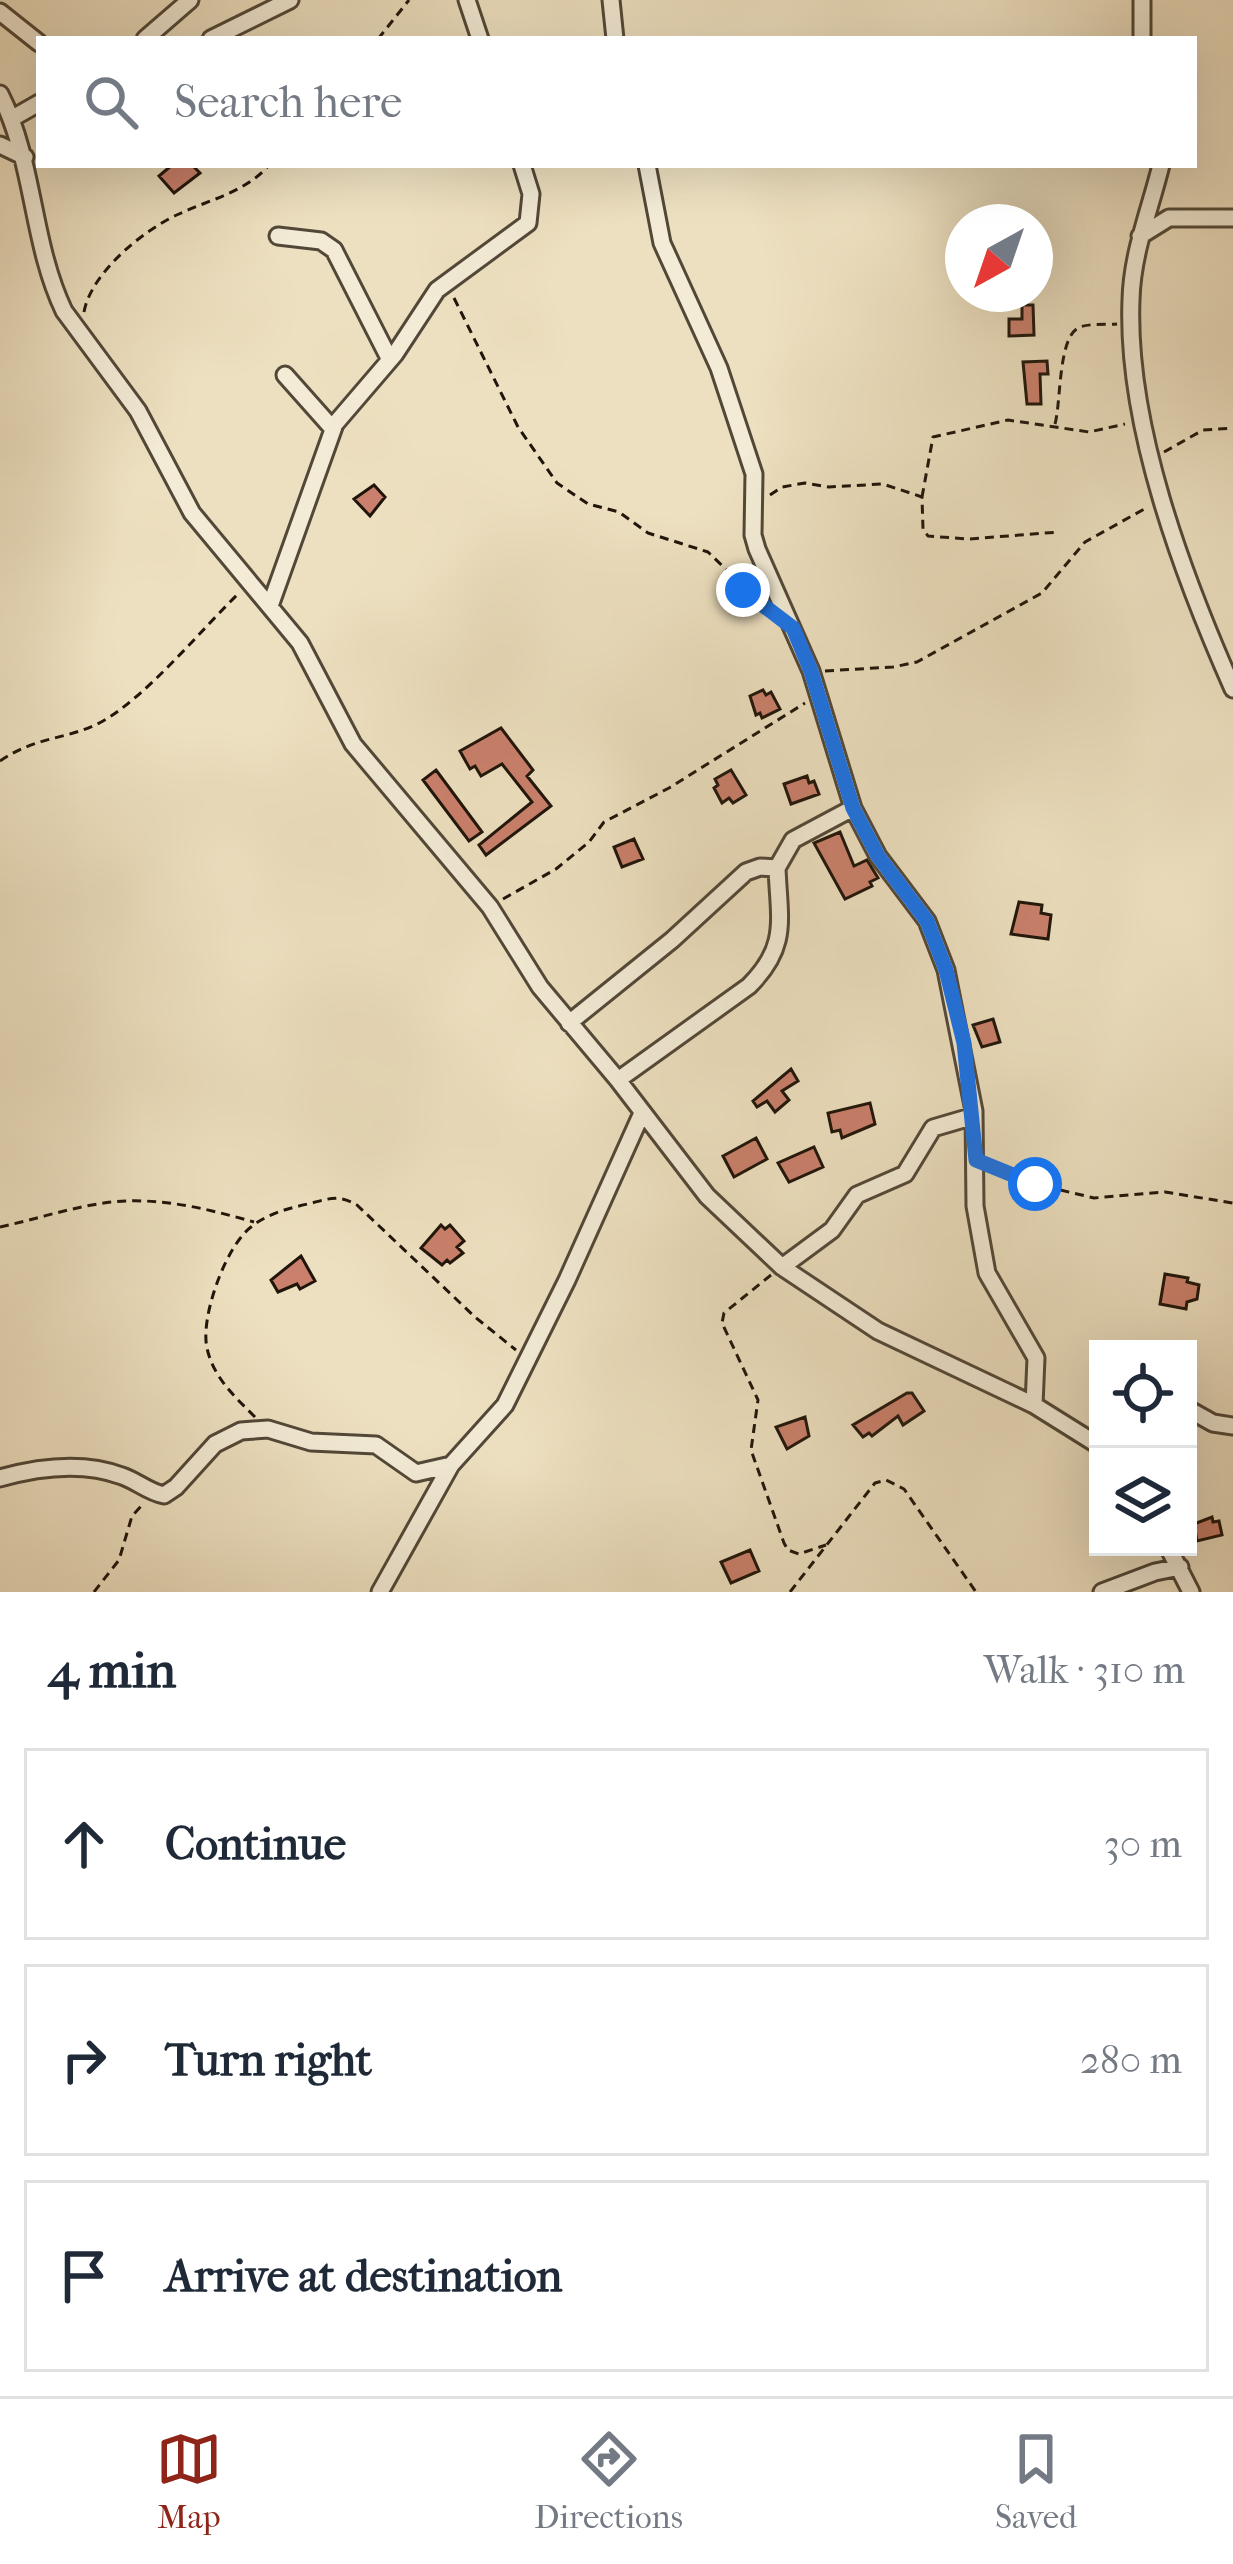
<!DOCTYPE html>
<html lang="en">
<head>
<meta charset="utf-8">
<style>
  :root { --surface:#fff; --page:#f2f2f3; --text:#1f2937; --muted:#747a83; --line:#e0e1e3; --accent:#8f2418 }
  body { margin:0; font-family:"IM FELL French Canon",serif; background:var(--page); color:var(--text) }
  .controls { position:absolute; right:36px; bottom:36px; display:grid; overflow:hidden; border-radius:0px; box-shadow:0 12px 48px #0002 }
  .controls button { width:108px; height:108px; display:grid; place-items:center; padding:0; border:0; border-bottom:3px solid var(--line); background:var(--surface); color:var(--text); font:60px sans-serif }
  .compass { position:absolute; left:945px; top:204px; width:108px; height:108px; border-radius:50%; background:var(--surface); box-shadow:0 12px 48px #0002; rotate:220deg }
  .stop { position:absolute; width:36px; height:36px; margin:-27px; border:9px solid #1a73e8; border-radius:50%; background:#fff }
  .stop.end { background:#1a73e8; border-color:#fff; box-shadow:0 3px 12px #0008 }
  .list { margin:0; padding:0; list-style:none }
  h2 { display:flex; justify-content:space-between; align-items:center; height:156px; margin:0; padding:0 48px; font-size:51px }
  h2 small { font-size:39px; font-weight:400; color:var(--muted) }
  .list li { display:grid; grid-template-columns:78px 1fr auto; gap:36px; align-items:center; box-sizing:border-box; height:192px; margin:0 24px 24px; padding:0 24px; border:3px solid var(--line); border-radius:0px }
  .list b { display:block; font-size:45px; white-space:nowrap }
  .list em { font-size:39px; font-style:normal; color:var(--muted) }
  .icon { flex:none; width:66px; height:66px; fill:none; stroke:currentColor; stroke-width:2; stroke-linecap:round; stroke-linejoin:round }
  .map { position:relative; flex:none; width:1233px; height:1592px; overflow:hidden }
  .search { position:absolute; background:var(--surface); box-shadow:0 12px 48px #0002; left:36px; right:36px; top:36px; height:132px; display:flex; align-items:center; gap:30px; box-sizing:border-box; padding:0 42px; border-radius:0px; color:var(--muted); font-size:45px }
  .sheet { height:804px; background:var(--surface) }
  nav { display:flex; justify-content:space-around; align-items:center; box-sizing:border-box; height:168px; border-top:3px solid var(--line); background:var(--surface); font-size:33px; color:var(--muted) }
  nav a { display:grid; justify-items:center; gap:6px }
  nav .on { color:var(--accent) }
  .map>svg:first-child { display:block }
</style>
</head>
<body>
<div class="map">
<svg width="1233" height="1592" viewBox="0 0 1233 1592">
  <rect width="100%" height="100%" fill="#ede0c0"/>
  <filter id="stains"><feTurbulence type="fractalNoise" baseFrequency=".00167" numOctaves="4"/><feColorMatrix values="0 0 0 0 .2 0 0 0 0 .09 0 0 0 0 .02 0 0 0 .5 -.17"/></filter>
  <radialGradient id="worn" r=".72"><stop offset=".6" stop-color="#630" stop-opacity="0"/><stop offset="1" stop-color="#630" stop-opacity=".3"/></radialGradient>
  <path fill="#ca806c" stroke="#1f150a" stroke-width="3" d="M 172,165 L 192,165 L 200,173 L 174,193 L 159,176 Z
    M 1022,305 L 1033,305 L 1034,335 L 1009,336 L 1009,319 L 1022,319 Z
    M 1047,361 L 1048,374 L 1040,374 L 1041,404 L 1027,404 L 1023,362 Z
    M 374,485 L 385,497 L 370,516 L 354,499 Z
    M 763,690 L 766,695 L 771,692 L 780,709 L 762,718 L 760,713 L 756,715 L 750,696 Z
    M 501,728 L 533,770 L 527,776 L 551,806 L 486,855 L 479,845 L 532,802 L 502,764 L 481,776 L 475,766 L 470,769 L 460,751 Z
    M 436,770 L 482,832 L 469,841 L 423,780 Z
    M 731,770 L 746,795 L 733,803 L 729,798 L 722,803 L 714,788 L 718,785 L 715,779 Z
    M 807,776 L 809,783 L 814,781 L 819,794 L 791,804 L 784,784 Z
    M 840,832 L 854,866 L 867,860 L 878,878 L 870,882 L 872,886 L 845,899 L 814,843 Z
    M 634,839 L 643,859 L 622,867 L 614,847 Z
    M 1019,902 L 1042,905 L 1041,913 L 1051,915 L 1048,939 L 1011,934 Z
    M 993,1019 L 1000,1042 L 982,1047 L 973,1025 Z
    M 791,1069 L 798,1081 L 782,1091 L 789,1100 L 775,1112 L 767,1101 L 757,1107 L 753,1101 Z
    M 870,1103 L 875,1124 L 842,1138 L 840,1130 L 832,1132 L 828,1113 Z
    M 756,1138 L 767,1159 L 734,1177 L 723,1156 Z
    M 814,1147 L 823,1167 L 789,1182 L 778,1163 Z
    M 441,1225 L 445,1229 L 450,1225 L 464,1241 L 457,1247 L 463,1253 L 450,1263 L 447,1260 L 442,1265 L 421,1248 Z
    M 301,1256 L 315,1281 L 300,1289 L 297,1284 L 278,1292 L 271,1280 Z
    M 1165,1274 L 1188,1278 L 1187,1282 L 1199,1285 L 1197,1299 L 1187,1302 L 1186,1309 L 1160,1304 Z
    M 907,1393 L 912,1393 L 924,1411 L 903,1425 L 898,1416 L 872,1436 L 869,1433 L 863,1437 L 853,1425 Z
    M 805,1417 L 809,1436 L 787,1449 L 776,1427 Z
    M 1212,1517 L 1213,1522 L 1219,1521 L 1222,1535 L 1197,1541 L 1194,1524 Z
    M 750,1550 L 759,1571 L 731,1583 L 721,1562 Z"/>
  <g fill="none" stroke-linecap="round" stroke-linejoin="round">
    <defs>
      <path id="street" d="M 467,0 L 480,39
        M 611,0 L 615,39
        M 1142,0 L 1142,39
        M 0,12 L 39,43
        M 145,39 L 190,0
        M 211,39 L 290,0
        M 0,94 C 35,163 31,242 64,311 L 138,411 L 192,513 L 300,643 L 353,744 L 490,907 L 540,987 L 618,1080 L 707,1196 L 782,1267 L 878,1331 L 1034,1405 L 1098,1445
        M 11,119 L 39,103
        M 0,145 L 25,157
        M 647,165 L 662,243 L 719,368 L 754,474 L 753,535 L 757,549 L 811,671 L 853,808 L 878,856 L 927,921 L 946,970 L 974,1111 L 975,1206 L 987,1273 L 1036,1358 L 1034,1405
        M 1161,165 C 1150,210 1132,253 1131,300 C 1126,425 1183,576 1233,689
        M 278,236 L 321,241 L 334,250 L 390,360
        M 1140,236 L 1169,218 L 1233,218
        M 285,375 L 333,429
        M 270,606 L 335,424 L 395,354 L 437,290 L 528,223 L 531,194 L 522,165
        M 569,1023 L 672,940 L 746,872 L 760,867 L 777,868 L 793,840 L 853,808
        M 618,1080 L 749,986 C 789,946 779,920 777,868
        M 782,1267 L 832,1230 L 857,1195 L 905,1174 L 933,1128 L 974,1116
        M 1188,1409 L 1213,1423 L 1233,1426
        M 0,1478 C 39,1467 82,1461 122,1476 C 137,1481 148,1492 164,1495 L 176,1487 L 215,1444 L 241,1431 L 268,1429 L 311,1442 L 376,1445 L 416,1473 L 451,1465
        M 1168,1547 L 1191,1592
        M 380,1592 L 451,1465 L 505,1405 L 567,1280 L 642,1113
        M 1102,1592 L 1155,1572 L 1180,1567"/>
    </defs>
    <use href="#street" stroke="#524838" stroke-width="21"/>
    <path stroke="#1f150a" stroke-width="3" stroke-dasharray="9 6" stroke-linecap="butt" d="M 378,39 L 409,0
      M 454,298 L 518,427 L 557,483 L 588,504 L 619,512 L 648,533 L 708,552 L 767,609
      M 84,312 C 91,273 143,230 179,214 C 211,199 246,192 269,165
      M 1055,424 C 1061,403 1058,339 1078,328 C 1087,323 1106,325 1117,324
      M 1164,452 L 1203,430 L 1233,428
      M 770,495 L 782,487 L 805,483 L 829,487 L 883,484 L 922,497 L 923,529 L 928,536 L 969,539 L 1059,532
      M 922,497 L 933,437 L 1008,420 L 1089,432 L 1125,424
      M 825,671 L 893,667 L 917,662 L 1042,593 L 1085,542 L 1148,507
      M 0,761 C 38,735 69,740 103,721 C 148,695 200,631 239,593
      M 503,899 L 556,869 L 589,842 L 604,822 L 669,788 L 805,703
      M 990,1165 L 1035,1184 L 1094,1198 L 1165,1192 L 1233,1203
      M 0,1227 C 37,1219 75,1206 112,1202 C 161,1197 208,1209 254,1222
      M 771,1275 L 724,1313 L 722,1323 L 758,1400 L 751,1450 L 784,1543 L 788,1550 L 799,1554 L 826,1545
      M 255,1417 C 235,1397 213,1377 207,1348 C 200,1317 226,1246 251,1227 C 268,1213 290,1208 312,1203 C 330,1198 340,1195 357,1205 L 475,1317 L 516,1350
      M 94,1592 L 119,1560 L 132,1516 L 144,1503
      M 790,1592 L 875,1483 L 886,1480 L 904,1489 L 976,1592"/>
    <use href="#street" stroke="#f3ebd6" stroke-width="15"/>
  </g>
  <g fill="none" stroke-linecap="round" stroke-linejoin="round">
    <path stroke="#1a73e8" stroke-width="15" d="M 743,590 L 793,628 L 811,671 L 853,808 L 878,856 L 927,921 L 946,970 L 964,1043 L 976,1160 L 1035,1184"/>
  </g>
  <rect width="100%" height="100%" filter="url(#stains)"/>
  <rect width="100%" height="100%" fill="url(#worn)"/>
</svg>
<div class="controls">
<button><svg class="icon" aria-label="locate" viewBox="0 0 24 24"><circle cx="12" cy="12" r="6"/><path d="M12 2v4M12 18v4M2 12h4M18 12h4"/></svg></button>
<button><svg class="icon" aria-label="layers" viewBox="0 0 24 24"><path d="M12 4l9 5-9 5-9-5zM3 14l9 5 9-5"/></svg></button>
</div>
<svg class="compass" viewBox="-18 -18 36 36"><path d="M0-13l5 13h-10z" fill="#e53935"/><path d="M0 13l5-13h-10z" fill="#747a83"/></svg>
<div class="stop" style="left:1035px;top:1184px"></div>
<div class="stop end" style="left:743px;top:590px"></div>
<div class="search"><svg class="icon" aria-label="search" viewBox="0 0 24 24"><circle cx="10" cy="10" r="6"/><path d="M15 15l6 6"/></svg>Search here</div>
</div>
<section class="sheet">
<h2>4 min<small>Walk · 310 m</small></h2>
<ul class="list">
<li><svg class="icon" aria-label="ahead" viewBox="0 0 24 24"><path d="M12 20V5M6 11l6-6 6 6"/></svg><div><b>Continue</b></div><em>30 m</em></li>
<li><svg class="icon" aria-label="right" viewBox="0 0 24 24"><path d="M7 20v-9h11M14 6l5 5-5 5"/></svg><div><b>Turn right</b></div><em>280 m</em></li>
<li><svg class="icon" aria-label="arrive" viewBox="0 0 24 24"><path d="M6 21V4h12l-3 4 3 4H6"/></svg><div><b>Arrive at destination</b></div></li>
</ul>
</section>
<nav>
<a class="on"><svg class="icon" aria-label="map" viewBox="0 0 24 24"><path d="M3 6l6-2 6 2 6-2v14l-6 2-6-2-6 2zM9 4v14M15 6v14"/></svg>Map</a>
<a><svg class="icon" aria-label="directions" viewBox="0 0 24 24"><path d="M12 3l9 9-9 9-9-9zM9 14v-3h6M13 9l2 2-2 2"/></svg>Directions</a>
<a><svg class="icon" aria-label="saved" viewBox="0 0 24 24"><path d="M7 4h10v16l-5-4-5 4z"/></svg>Saved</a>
</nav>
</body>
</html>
